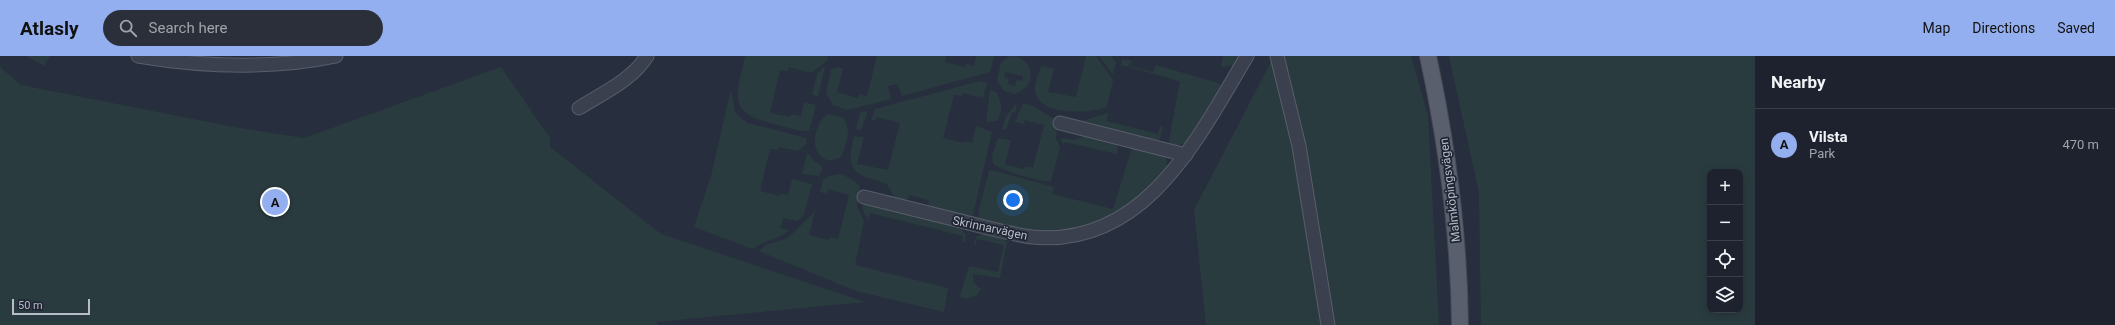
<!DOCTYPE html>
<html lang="en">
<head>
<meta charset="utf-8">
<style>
  :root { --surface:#1d222e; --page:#2a2f3a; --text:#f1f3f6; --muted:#a0a4aa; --line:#3b3f4a; --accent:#94afef }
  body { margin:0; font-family:Roboto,sans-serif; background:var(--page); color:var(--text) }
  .controls { position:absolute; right:12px; bottom:12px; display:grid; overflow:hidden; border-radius:8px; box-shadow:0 2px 10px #0003 }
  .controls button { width:36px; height:36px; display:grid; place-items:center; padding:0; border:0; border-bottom:1px solid var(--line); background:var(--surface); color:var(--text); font:20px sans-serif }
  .scale { position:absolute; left:12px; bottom:10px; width:78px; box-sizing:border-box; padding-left:4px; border:2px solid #b7bcc8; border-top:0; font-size:11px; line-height:14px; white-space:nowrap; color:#b7bcc8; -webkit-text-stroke:3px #1f2532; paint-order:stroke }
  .you { position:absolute; left:1013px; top:144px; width:14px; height:14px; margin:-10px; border:3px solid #fff; border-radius:50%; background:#1a73e8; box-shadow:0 0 0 6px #1a73e833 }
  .badge { display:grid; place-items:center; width:26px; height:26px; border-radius:50%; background:var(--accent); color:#111; font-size:13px; font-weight:700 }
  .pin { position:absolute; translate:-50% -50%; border:2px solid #fff; box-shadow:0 1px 4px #0006 }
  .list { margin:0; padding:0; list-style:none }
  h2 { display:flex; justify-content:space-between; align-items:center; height:52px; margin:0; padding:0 16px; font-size:17px }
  h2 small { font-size:13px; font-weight:400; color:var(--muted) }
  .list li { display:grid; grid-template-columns:26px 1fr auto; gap:12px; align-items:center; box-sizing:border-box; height:72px; padding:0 16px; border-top:1px solid var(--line) }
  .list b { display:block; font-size:15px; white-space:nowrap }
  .list p { margin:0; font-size:13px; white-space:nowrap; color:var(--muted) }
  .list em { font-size:13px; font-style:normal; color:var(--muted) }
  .icon { flex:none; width:22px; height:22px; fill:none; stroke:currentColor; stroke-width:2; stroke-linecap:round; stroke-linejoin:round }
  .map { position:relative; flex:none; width:1755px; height:269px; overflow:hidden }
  header { display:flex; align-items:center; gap:24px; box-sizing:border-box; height:56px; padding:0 20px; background:var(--accent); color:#111 }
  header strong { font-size:19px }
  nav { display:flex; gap:22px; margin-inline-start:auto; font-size:14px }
  .search { width:280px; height:36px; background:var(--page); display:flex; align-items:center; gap:10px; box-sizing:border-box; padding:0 14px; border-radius:22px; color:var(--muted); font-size:15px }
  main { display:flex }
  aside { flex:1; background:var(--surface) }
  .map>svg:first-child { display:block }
</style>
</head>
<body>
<header>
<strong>Atlasly</strong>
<div class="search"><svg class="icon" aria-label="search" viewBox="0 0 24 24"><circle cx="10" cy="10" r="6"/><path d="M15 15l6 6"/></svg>Search here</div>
<nav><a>Map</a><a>Directions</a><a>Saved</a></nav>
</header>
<main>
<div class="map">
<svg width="1755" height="269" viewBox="0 0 1755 269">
  <rect width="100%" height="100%" fill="#272e3d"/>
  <path fill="#2a3b3f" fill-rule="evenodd" d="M 26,0 L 50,0 L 44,10 Z
    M 745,0 L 828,0 L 827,5 L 811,17 L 789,11 L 788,15 L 780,14 L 770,57 L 790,61 L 791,58 L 801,60 L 804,46 L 816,49 L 809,75 C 796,75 783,70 770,67 C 725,55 738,37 745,0 Z
    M 877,0 L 946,0 L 945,6 L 965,11 L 966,8 L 974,10 L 976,0 L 994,0 L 990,16 L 902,40 L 897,28 L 888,30 L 891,43 L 847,54 L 833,49 L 826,37 L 831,13 L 837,11 L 843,12 L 837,36 L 858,42 L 859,38 L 867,40 Z
    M 1010,0 C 1036,0 1038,32 1014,38 L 1004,35 L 997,25 L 1001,6 ZM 1005,16 L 1023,20 L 1022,25 L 1016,24 L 1015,30 L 1008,28 L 1009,22 L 1004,21 Z
    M 1086,0 L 1096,0 L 1113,24 L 1107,51 C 1090,58 1038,60 1035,35 C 1034,28 1039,17 1041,10 L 1054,13 L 1048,36 L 1076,41 Z
    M 1099,0 L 1111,0 L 1116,6 L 1113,19 Z
    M 1223,0 L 1239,0 L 1234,9 L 1221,11 Z
    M 1274,0 L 1411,0 L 1428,60 L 1439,269 L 1206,269 L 1194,154 Z
    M 1449,0 L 1755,0 L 1755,269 L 1481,269 L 1479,137 ZM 1710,116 L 1740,116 L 1740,254 L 1710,254 Z
    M 1122,3 L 1133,5 L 1128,10 L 1153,16 L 1156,9 L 1218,27 L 1221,30 L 1186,86 C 1180,90 1176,91 1170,88 L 1169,84 L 1180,26 L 1173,23 L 1121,9 Z
    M 825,10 L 818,41 L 812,38 L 817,18 Z
    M 0,11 L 21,29 L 234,71 L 304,82 L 501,11 L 550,82 L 550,91 L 661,178 L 865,246 L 656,266 L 658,269 L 0,269 Z
    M 980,25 L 987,27 L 983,42 L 963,37 L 961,40 L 954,39 L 943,82 L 964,87 L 964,85 L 972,87 L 976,70 L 992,76 L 972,163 L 928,152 L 929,144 L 909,139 L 907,144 L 895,142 L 886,127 C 853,119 845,114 854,80 L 864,81 L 857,108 L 888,114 L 900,67 L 877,61 L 875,65 L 871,64 L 875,53 Z
    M 731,33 L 735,57 L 748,67 L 806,82 L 807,87 L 798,95 L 779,91 L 778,94 L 770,93 L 760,135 L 780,140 L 781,138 L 788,139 L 792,123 L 812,128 L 804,158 L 798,165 L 783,162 L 780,172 L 789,174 C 780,184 764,184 752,193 L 694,171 L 711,120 Z
    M 990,34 L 997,37 C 1002,48 1003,55 997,65 L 986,66 Z
    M 1023,47 L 1033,50 L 1058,65 L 1056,82 L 1060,92 L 1051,125 C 1044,127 995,113 993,107 C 990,100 996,89 998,82 L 1011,84 L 1005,108 L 1024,113 L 1025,110 L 1033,112 L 1044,69 L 1025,64 L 1024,68 L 1015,66 Z
    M 1015,49 L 1017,49 L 1015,57 L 1012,56 L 1006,74 L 1002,73 L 1006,60 Z
    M 868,55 L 861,74 L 856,74 L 860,56 Z
    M 1108,57 L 1107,65 L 1158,78 L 1160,70 L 1163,71 L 1160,83 L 1154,86 L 1082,68 L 1082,65 Z
    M 828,58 L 843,61 C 852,76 847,86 841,101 L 829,105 C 824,103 820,100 817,95 C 811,85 818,63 828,58 Z
    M 1085,80 L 1116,88 L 1118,91 L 1117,98 L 1065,86 L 1064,90 L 1060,82 L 1075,84 Z
    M 1132,92 L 1160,98 L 1166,102 L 1167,113 C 1155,125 1136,147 1122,155 C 1076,182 1028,178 979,164 L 978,157 L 989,115 L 991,114 L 1054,131 L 1052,138 L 1113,153 Z
    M 807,98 L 810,99 L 814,105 L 822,110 L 822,115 L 818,120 L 802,118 Z
    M 840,118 L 852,123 L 860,130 L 857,150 L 864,165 L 855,209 L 948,232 L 944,256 L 856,235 L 759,195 L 766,189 L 788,182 L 815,155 L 809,179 L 829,184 L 830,181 L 838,183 L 849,139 L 828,133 L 827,138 L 820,136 L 823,124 L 829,120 Z
    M 863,148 L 960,172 L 966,179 L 965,186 L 962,187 L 963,180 L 870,157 L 868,165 L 862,152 Z
    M 983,178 L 1005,184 L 1007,186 L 1000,222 L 973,218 L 973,226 L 981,233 L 977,239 L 966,243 L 960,240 L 969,210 L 998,216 L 1004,189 L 977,183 L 975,190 L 974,189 L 976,181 Z"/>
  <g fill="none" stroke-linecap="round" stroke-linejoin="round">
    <defs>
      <path id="minor" d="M 138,0 C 204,11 270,14 336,0
        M 1277,0 L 1299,90 L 1328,269
        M 579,52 C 603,37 632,24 647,0
        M 1060,67 L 1186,99
        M 864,141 C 896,149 928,157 961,165 C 984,171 1008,178 1032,181 C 1145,192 1198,82 1247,0"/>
      <path id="major" d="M 1428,0 C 1447,88 1459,178 1460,269"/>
    </defs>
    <use href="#minor" stroke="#585e6b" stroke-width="15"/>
    <use href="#major" stroke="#444956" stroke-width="18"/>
    <use href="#minor" stroke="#3a404d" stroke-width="13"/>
    <use href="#major" stroke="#595f6d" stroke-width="16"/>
  </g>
  <g text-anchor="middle" stroke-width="3.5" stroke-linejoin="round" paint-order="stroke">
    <g font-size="12" fill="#b7bcc8" stroke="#1f2532">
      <text transform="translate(1450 134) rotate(-97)" y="4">Malmköpingsvägen</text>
      <text transform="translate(990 172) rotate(12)" y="4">Skrinnarvägen</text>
    </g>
  </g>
</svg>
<div class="controls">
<button>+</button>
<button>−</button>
<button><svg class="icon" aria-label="locate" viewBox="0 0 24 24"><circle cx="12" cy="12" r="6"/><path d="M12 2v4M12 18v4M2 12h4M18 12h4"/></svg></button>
<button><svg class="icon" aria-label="layers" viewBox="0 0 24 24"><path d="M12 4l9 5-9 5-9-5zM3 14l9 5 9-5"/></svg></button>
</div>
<div class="scale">50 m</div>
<div class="you"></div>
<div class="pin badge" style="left:275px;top:146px">A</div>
</div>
<aside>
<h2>Nearby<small></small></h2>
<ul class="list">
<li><span class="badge">A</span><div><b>Vilsta</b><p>Park</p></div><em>470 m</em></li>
</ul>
</aside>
</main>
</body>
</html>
